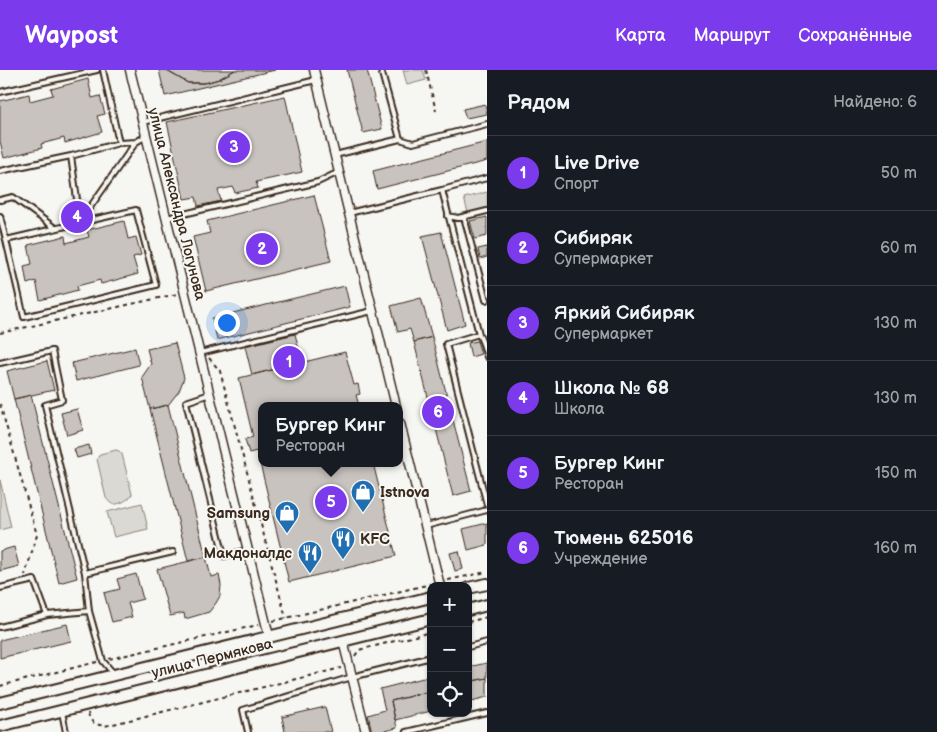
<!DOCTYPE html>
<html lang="ru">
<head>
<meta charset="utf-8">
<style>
  :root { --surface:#171b24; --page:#242831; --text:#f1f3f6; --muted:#9ea1a6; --line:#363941; --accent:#7c3aed }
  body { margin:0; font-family:"Balsamiq Sans",sans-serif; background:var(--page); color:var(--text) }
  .controls { position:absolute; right:15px; bottom:15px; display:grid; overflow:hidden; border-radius:10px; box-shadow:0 1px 4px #0004 }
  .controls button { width:45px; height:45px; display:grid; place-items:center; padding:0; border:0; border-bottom:1px solid var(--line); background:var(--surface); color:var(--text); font:25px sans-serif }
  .you { position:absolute; left:226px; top:252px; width:18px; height:18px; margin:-12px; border:4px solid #fff; border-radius:50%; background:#1a73e8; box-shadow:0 0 0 8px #1a73e833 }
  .badge { display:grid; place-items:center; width:32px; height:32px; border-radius:50%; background:var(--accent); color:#fff; font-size:16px; font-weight:700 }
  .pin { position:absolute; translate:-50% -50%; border:2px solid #fff; box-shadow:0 1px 5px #0006 }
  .popup { position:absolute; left:258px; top:332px; width:145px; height:65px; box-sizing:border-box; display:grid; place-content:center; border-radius:10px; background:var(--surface); filter:drop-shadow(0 1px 4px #0005); font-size:16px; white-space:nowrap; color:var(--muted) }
  .popup b { font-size:19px; color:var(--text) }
  .popup::after { content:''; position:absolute; left:50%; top:100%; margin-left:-10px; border:10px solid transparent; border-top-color:var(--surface) }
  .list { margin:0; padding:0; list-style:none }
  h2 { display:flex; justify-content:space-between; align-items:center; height:65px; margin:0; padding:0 20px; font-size:21px }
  h2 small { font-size:16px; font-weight:400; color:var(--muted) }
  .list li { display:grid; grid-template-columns:32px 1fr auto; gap:15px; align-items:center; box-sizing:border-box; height:75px; padding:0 20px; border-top:1px solid var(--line) }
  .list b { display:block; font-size:19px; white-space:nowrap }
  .list p { margin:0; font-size:16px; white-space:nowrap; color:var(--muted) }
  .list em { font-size:16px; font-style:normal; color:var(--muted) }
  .icon { flex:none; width:28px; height:28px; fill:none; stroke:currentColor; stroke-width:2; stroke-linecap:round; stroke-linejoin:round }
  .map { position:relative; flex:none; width:487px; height:662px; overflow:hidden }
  header { display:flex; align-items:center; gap:30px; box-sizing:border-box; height:70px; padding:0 25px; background:var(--accent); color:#fff }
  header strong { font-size:24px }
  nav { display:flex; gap:28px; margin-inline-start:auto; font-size:18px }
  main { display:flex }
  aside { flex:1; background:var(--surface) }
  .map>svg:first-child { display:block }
</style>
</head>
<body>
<header>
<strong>Waypost</strong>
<nav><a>Карта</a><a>Маршрут</a><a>Сохранённые</a></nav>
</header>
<main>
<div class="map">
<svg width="487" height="662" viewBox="0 0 487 662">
  <rect width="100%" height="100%" fill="#f6f6f2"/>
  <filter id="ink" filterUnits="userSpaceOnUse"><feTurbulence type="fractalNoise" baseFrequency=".02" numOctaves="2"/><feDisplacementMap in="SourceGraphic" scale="10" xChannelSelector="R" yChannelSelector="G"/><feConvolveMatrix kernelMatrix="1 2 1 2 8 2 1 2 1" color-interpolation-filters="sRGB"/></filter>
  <g filter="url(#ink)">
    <path fill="#dad9d3" stroke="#8a8278" d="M 403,0 L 423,0 L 426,10 L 407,15 Z
      M 487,122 L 487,138 L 468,143 L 464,128 Z
      M 116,380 L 119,381 L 122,384 L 132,424 C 129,430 119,435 113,434 C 109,433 108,430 106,428 L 97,389 L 100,384 Z
      M 0,410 L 11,457 L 0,460 Z
      M 142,433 L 148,459 L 114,467 L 107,442 Z"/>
    <path fill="#c8c3be" stroke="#3b2a1e" d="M 159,0 L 165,0 L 188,13 L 205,13 L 219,9 L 235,0 L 275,0 L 165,26 Z
      M 165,0 L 235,0 L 219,9 L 205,13 L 188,13 Z
      M 347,0 L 367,0 L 382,59 L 363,63 Z
      M 88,9 L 92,28 L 100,26 L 105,44 L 97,46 L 102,62 L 65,73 L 64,68 L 41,74 L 42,78 L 4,88 L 0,71 L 0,31 L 29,24 L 30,31 L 53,25 L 51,19 Z
      M 285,26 L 302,102 L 256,112 L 258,118 L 235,123 L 233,117 L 218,120 L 221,131 L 198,136 L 196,127 L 184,129 L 167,52 Z
      M 485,34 L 487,44 L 466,48 L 463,39 Z
      M 487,72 L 487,91 L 377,119 L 373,101 Z
      M 314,125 L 331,191 L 206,221 L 193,167 L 210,163 L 207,151 Z
      M 487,147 L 487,166 L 475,169 L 470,151 Z
      M 124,151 L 128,169 L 136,167 L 141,185 L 133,187 L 138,204 L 101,214 L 100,210 L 77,216 L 78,220 L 40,230 L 36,211 L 27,214 L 24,196 L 32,194 L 28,175 L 65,166 L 66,173 L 89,167 L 87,160 Z
      M 441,162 L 465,254 L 447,260 L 422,166 Z
      M 487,177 L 487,187 L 480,189 L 478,179 Z
      M 345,216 L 350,237 L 217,270 L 212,248 Z
      M 421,228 L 432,267 L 414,272 L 410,259 L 398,262 L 391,236 Z
      M 295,264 L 302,292 L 252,305 L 245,276 Z
      M 432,267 L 471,421 L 453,426 L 414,272 Z
      M 477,271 L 481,284 L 471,287 L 468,273 Z
      M 175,273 L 184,308 L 179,321 L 168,335 L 150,339 L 142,307 L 151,294 L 147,279 Z
      M 135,278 L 139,295 L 76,311 L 72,293 Z
      M 345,282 L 354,315 L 358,314 L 360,324 L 356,325 L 359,336 L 262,336 L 262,393 L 373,393 L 396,486 L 289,512 L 257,381 L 249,383 L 245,369 L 253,367 L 239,308 Z
      M 47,291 L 54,320 L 14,329 L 7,301 Z
      M 31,325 L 77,508 L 59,513 L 14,329 Z
      M 168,335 L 206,487 L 188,491 L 150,339 Z
      M 77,339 L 83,360 L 67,365 L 61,343 Z
      M 89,375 L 91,384 L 77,388 L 74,379 Z
      M 487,453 L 487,475 L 468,480 L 463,459 Z
      M 14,477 L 19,496 L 0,501 L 0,481 Z
      M 459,481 L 463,499 L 455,501 L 450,483 Z
      M 206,487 L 211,507 L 219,505 L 221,515 L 220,526 L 216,533 L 209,542 L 185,549 L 184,543 L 170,546 L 157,499 Z
      M 136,504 L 143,529 L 128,533 L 132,547 L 112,552 L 104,523 L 120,519 L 117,509 Z
      M 67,554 L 71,571 L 0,588 L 0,570 Z
      M 487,593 L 487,608 L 468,612 L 468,597 Z
      M 431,606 L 431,621 L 391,631 L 397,658 L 380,662 L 372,662 L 368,645 L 385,640 L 380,619 Z
      M 487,608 L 487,627 L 468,632 L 468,612 Z
      M 431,621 L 431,641 L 395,650 L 391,631 Z
      M 325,637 L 331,662 L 285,662 L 282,647 Z"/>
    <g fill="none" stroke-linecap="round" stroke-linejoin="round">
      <defs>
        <path id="service" d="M 0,22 L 97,0
          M 143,52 L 316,10
          M 400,69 L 413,73 L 487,54
          M 119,73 L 136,72
          M 335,85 L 400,69 L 381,0
          M 0,101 L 71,86
          M 487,108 L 442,120 L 479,264 L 446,274 L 487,435
          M 0,130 L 13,127 L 55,158
          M 349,143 L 442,120
          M 0,146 L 6,170
          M 448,146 L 458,148 L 487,141
          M 464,147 L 486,230 L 487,229
          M 167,148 L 318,112 L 339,102
          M 80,151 L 71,86 L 119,73 L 103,0
          M 79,153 L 136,140 L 156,215 L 24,247 L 6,170 L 79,153 L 136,72 L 146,66
          M 479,264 L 483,274 L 487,287
          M 200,283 L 372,241
          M 0,293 L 52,281 L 62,330 L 45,335 L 85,503 L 89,541 L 103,591 L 113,603
          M 210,324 L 186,332 L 224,486 L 248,480
          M 426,456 L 487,440
          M 85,503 L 173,482
          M 0,518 L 34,510 L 47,545 L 89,541
          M 0,557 L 47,545
          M 468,577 L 487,572
          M 62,642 L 66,662
          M 248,662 L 243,640 L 352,607 L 431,587
          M 406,662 L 487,643"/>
        <path id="minor" d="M 130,0 L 269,566
          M 314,0 L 396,336
          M 400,353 L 440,516
          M 343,571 L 366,662"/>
        <path id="secondary" d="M 468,518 L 487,514
          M 468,540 L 487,535
          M 0,633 L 431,527
          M 0,656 L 431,549"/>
      </defs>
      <use href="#service" stroke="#3b2a1e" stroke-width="8"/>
      <use href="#minor" stroke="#3b2a1e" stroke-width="11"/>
      <use href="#secondary" stroke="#3b2a1e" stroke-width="14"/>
      <path stroke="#3b2a1e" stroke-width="2" stroke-dasharray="4 4" stroke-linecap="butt" d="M 426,0 L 436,41
        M 0,263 L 177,224
        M 209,288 L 220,301 L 286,548
        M 0,334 L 37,465 L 25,505
        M 448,510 L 487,502
        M 273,551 L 431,514
        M 468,552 L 487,547
        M 355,586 L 359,580 L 431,562
        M 109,589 L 258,555
        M 0,616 L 97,592
        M 88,643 C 91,654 95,654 105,656 L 341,598"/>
      <use href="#service" stroke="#f6f6f2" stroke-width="4"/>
      <use href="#minor" stroke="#f6f6f2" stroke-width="8"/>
      <use href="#secondary" stroke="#f6f6f2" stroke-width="10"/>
    </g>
  </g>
  <defs>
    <symbol id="shop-pin" viewBox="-11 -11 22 30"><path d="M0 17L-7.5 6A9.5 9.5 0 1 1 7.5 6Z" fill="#1f6fb2" stroke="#f6f6f2"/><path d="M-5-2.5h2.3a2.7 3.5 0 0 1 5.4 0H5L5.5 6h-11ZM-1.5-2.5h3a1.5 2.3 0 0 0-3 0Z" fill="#fff"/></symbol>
    <symbol id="restaurant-pin" viewBox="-11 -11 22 30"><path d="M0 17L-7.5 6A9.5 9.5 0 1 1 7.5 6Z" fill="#1f6fb2" stroke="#f6f6f2"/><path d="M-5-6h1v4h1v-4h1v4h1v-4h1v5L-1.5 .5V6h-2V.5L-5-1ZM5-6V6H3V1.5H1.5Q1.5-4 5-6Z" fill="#fff"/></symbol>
  </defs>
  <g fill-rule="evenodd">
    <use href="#shop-pin" x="349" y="408" width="28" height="38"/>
    <use href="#shop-pin" x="273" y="429" width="28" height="38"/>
    <use href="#restaurant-pin" x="329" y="455" width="28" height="38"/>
    <use href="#restaurant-pin" x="296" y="469" width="28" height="38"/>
  </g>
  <g text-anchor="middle" stroke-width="4" stroke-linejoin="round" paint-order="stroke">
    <g font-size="15" fill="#3b2a1e" stroke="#f6f6f2">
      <text transform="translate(177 134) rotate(76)" y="5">улица Александра Логунова</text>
      <text transform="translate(212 588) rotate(-14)" y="5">улица Пермякова</text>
    </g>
    <g font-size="15" font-weight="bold" fill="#3b2a1e" stroke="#f6f6f2" text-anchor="start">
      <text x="380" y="427">Istnova</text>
      <text x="270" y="448" text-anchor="end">Samsung</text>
      <text x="360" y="474">KFC</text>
      <text x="292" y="488" text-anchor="end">Макдоналдс</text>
    </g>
  </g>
</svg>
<div class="controls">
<button>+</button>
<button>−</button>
<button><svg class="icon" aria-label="locate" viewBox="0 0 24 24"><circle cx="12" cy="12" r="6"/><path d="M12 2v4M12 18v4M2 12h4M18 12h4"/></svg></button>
</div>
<div class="you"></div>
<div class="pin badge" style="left:289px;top:292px">1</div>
<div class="pin badge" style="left:262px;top:179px">2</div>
<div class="pin badge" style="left:234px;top:77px">3</div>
<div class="pin badge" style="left:77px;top:147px">4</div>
<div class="pin badge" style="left:331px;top:432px">5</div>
<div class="popup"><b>Бургер Кинг</b>Ресторан</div>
<div class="pin badge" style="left:438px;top:342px">6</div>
</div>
<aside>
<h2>Рядом<small>Найдено: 6</small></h2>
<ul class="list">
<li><span class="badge">1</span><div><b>Live Drive</b><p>Спорт</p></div><em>50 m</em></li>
<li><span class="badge">2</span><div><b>Сибиряк</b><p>Супермаркет</p></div><em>60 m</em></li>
<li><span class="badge">3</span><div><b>Яркий Сибиряк</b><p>Супермаркет</p></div><em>130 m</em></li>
<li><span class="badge">4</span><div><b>Школа № 68</b><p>Школа</p></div><em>130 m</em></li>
<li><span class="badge">5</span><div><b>Бургер Кинг</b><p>Ресторан</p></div><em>150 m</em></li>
<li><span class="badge">6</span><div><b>Тюмень 625016</b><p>Учреждение</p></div><em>160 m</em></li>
</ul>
</aside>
</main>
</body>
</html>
